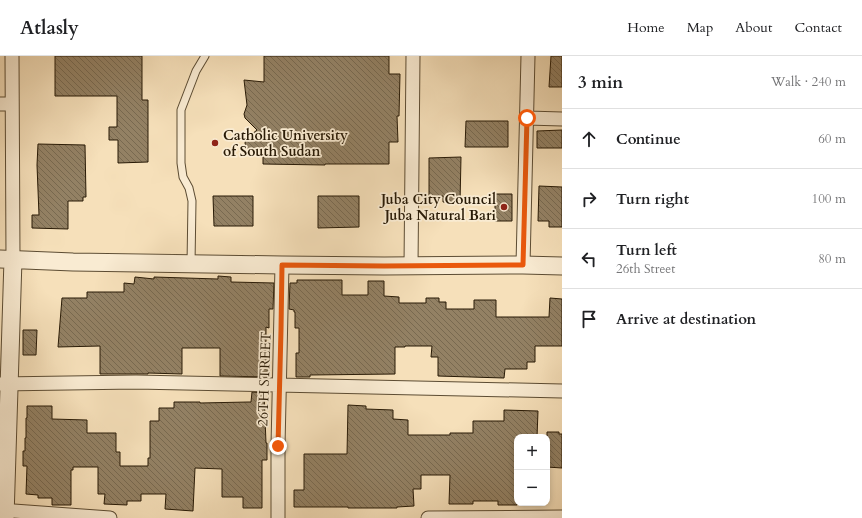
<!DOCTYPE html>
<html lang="en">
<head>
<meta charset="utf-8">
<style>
  :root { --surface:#fff; --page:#f2f2f2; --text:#202124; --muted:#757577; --line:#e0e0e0 }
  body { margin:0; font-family:Cardo,serif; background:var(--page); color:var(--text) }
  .controls { position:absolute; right:12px; bottom:12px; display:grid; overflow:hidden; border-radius:8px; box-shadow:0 2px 6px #0003 }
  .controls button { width:36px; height:36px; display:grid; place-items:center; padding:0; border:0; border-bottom:1px solid var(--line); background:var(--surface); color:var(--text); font:20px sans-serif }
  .stop { position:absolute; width:12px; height:12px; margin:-9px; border:3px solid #ea580c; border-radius:50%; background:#fff }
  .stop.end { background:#ea580c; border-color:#fff; box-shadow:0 1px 4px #0008 }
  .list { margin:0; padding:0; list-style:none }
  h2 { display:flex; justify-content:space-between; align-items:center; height:52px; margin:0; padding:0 16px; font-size:17px }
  h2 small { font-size:13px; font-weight:400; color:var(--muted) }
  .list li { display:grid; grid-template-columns:26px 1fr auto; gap:12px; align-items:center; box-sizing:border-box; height:60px; padding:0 16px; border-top:1px solid var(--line) }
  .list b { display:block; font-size:15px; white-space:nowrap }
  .list p { margin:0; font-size:13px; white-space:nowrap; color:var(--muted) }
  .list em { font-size:13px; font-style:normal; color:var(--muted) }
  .icon { flex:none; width:22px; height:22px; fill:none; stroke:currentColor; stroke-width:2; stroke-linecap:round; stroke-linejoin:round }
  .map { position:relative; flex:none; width:562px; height:462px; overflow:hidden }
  header { display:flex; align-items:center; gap:24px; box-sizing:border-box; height:56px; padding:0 20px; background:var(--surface); border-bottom:1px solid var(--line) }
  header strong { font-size:19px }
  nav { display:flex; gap:22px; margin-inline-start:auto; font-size:14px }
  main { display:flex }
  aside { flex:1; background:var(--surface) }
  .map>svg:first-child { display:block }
</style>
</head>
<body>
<header>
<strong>Atlasly</strong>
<nav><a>Home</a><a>Map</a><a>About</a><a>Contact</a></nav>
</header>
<main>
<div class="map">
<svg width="562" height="462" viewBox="0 0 562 462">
  <defs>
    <pattern id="building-back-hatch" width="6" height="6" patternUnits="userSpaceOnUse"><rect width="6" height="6" fill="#938164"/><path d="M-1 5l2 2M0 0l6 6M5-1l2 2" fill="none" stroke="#786950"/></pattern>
  </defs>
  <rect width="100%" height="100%" fill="#f6e0ba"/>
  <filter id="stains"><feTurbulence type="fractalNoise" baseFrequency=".005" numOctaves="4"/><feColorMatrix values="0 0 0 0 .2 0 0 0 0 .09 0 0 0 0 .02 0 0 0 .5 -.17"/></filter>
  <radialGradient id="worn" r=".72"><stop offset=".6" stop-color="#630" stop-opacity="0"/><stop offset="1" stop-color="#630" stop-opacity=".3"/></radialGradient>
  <path fill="url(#building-back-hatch)" stroke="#281a06" d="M 55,0 L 142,0 L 142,44 L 148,44 L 148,106 L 118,107 L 118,84 L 109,84 L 109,71 L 117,71 L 117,40 L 55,40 Z
    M 264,0 L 389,0 L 389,18 L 400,18 L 399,60 L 397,60 L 398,86 L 389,86 L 389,108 L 325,108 L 325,109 L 263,108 L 263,97 L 249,94 L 246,91 L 245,87 L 246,83 L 257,74 L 245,62 L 244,58 L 247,49 L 244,24 L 264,26 Z
    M 551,0 L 562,0 L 562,31 L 549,31 Z
    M 466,65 L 508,65 L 508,91 L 465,91 Z
    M 562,74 L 562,92 L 537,92 L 537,75 Z
    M 38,88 L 85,89 L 86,141 L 83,141 L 83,145 L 68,145 L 68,173 L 32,172 L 32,159 L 39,159 L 37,109 Z
    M 461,101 L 460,147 L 443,146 L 443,140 L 429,140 L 429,102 Z
    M 539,130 L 562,131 L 562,171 L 549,171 L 549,165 L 538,165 Z
    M 495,138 L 512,138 L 512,165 L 495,165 Z
    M 213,140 L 253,140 L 253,170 L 214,170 Z
    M 318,140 L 359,140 L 359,171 L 318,172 Z
    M 218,220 L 231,221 L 231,226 L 274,227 L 273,253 L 269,253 L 269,272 L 266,271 L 266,309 L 268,309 L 268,321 L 220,320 L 220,292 L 182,292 L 182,318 L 148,317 L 148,318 L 100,318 L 100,290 L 58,291 L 62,242 L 87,242 L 87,236 L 124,236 L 124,227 L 134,228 L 135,221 L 154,223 L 154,221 L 218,223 Z
    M 297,224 L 342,224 L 342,239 L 368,239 L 368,225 L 384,225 L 384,240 L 399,241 L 399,247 L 426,247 L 426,242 L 439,242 L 439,246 L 446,246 L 446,253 L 474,253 L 474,244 L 496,244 L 496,261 L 549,261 L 550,242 L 562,243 L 562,290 L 535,290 L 535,306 L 527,306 L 527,313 L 505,313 L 504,322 L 438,320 L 438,301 L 431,301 L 432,290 L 405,290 L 405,291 L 395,291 L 395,318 L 310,319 L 310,321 L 296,321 L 296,297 L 299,297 L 299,272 L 295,272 L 295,256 L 294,256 L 294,254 L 289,253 L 290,227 L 297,227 Z
    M 23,274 L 37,274 L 36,299 L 23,299 Z
    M 252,336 L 264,337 L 266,387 L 267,387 L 267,404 L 262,404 L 262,452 L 243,452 L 243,441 L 222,441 L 222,413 L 195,412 L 193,455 L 165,453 L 166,438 L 141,438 L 141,445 L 127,445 L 127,449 L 104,448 L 105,438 L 98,438 L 98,411 L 73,411 L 73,414 L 71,414 L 71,449 L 52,449 L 52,442 L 38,442 L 38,439 L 26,438 L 27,410 L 23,410 L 23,395 L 25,395 L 25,382 L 26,382 L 26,362 L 27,362 L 27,350 L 52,350 L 52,363 L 87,364 L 87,377 L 116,377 L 116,396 L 120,396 L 120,410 L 148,410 L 148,402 L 150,402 L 150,365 L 159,365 L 159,352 L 174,352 L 174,346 L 200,346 L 200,347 L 248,346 L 251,346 Z
    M 348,349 L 366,350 L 366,353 L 393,354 L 393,363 L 408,364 L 408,379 L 450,379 L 450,377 L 473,377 L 473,365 L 504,365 L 504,354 L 538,355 L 537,381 L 517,381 L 517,449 L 498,449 L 498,445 L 473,445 L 473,448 L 449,448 L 450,419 L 421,419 L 421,433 L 413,433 L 414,450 L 397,451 L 397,452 L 348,452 L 348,451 L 294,451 L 294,434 L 304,434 L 304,398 L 347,398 Z
    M 547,376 L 559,376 L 559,378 L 562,378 L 562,412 L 547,411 Z"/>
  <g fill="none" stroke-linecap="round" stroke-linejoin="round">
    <defs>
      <path id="service" d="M 191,208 L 192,145 L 189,132 L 183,121 L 181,107 L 181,54 L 196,15 L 205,0"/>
      <path id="minor" d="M 12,0 L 13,203
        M 0,48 L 12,48
        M 527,62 L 562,63
        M 523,209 L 528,0
        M 411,210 L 413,0
        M 0,328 L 136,326 L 562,335
        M 0,454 L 110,462
        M 278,462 L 278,390 L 282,209
        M 428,462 L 562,461"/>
      <path id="tertiary" d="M 0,203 L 73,206 L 282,209 L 384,210 L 523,209 L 562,210
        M 5,462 L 13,203"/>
    </defs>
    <use href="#service" stroke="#5c4c33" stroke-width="9"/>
    <use href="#minor" stroke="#5c4c33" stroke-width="15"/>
    <use href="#tertiary" stroke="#5c4c33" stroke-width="19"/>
    <use href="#service" stroke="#f9ebd2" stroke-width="7"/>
    <use href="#minor" stroke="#f9ebd2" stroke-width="13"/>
    <use href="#tertiary" stroke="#f9ebd2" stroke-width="17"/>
  </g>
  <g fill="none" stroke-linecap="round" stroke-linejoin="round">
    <path stroke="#ea580c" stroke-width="5" d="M 278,390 L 281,274 L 282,209 L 384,210 L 523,209 L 527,62"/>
  </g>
  <g fill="#8f2418" stroke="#f9ebd2" stroke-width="1.5">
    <circle cx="215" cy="87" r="4"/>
    <circle cx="504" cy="151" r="4"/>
  </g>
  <g text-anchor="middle" stroke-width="3.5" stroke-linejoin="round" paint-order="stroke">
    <g font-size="14" font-weight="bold" fill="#281a06" stroke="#f9ebd2" text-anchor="start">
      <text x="223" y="84">Catholic University<tspan x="223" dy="16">of South Sudan</tspan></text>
      <text x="496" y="148" text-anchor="end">Juba City Council<tspan x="496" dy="16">Juba Natural Bari</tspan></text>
    </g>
    <g font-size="14" fill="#281a06" stroke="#f9ebd2">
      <text transform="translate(264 323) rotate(-88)" y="5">26TH STREET</text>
    </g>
  </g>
  <rect width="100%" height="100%" filter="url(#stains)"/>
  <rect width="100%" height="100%" fill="url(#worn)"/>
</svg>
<div class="controls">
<button>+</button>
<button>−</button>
</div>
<div class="stop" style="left:527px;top:62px"></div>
<div class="stop end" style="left:278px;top:390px"></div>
</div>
<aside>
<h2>3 min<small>Walk · 240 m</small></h2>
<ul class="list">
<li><svg class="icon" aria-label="ahead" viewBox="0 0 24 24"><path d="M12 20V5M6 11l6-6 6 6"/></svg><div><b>Continue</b></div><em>60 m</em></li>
<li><svg class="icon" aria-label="right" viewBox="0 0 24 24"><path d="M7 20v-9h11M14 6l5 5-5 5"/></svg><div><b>Turn right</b></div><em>100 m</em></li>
<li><svg class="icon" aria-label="left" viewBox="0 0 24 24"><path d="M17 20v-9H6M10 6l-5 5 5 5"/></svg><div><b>Turn left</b><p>26th Street</p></div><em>80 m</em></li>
<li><svg class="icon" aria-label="arrive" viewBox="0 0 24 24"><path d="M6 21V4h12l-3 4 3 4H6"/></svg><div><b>Arrive at destination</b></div></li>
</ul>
</aside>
</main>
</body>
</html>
